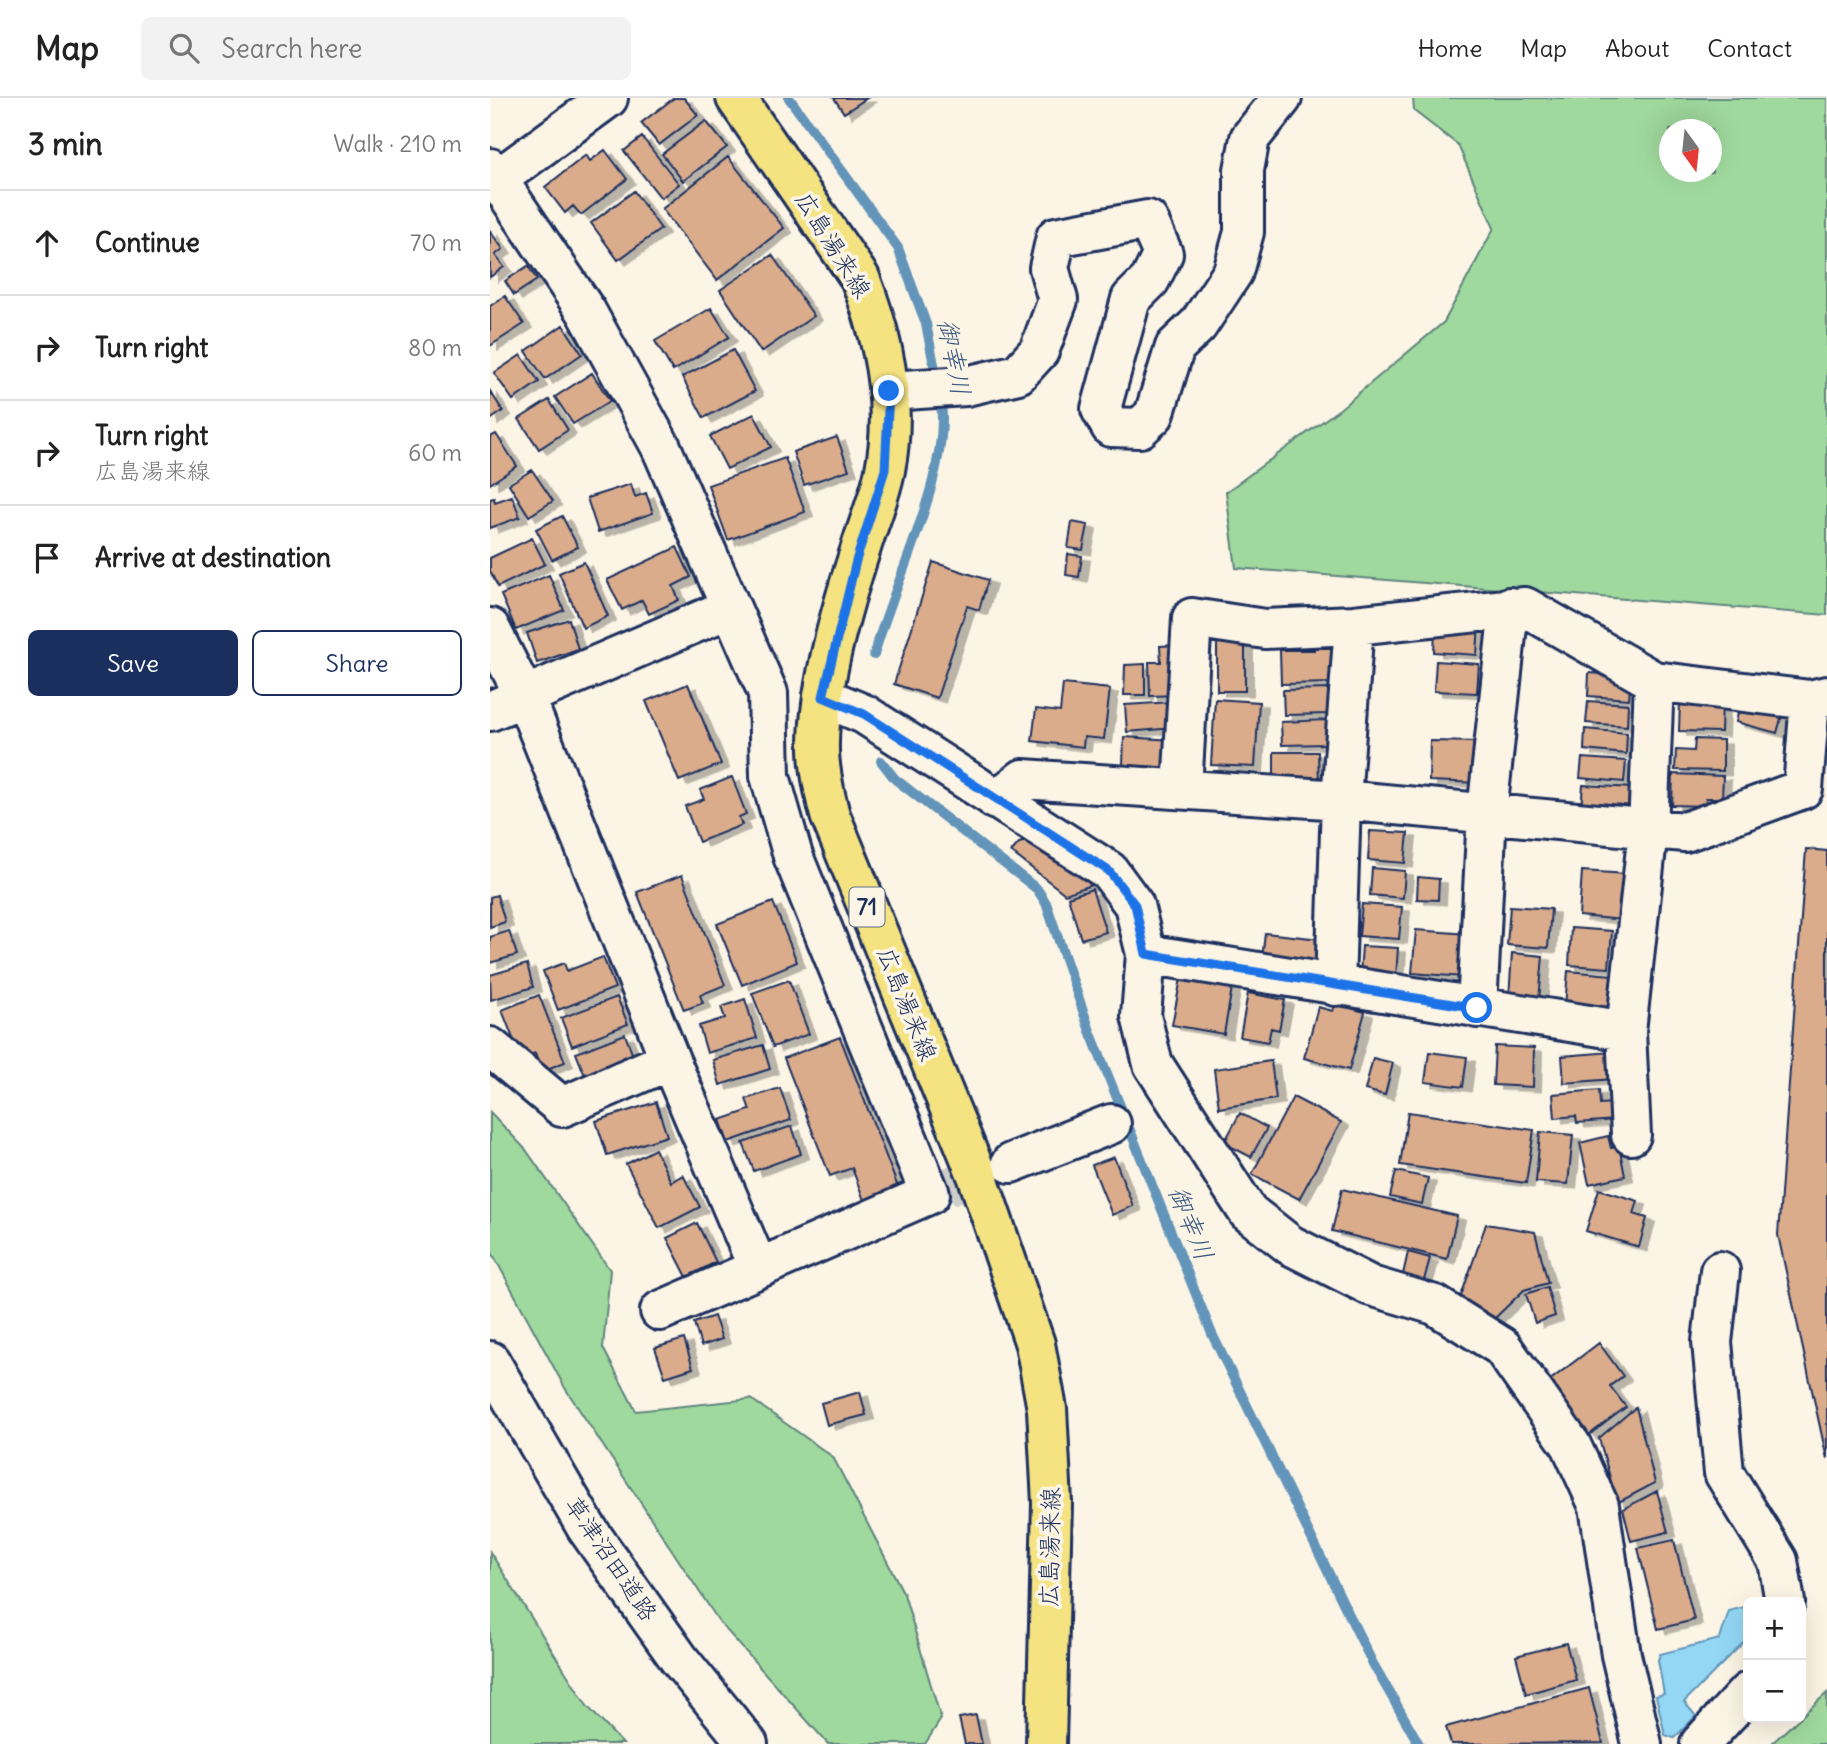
<!DOCTYPE html>
<html lang="en">
<head>
<meta charset="utf-8">
<style>
  :root { --surface:#fff; --page:#f2f2f2; --text:#222; --muted:#767676; --line:#e0e0e0; --accent:#1b2f5e }
  body { margin:0; font-family:Delius,"Klee One",sans-serif; background:var(--page); color:var(--text) }
  .controls { position:absolute; right:21px; bottom:21px; display:grid; overflow:hidden; border-radius:10px; box-shadow:0 7px 28px #0002 }
  .controls button { width:63px; height:63px; display:grid; place-items:center; padding:0; border:0; border-bottom:2px solid var(--line); background:var(--surface); color:var(--text); font:35px sans-serif }
  .compass { position:absolute; left:1169px; top:21px; width:63px; height:63px; border-radius:50%; background:var(--surface); box-shadow:0 7px 28px #0002; rotate:165deg }
  .stop { position:absolute; width:21px; height:21px; margin:-16px; border:5px solid #1a73e8; border-radius:50%; background:#fff }
  .stop.end { background:#1a73e8; border-color:#fff; box-shadow:0 2px 7px #0008 }
  .list { margin:0; padding:0; list-style:none }
  h2 { display:flex; justify-content:space-between; align-items:center; height:91px; margin:0; padding:0 28px; font-size:30px }
  h2 small { font-size:23px; font-weight:400; color:var(--muted) }
  .list li { display:grid; grid-template-columns:46px 1fr auto; gap:21px; align-items:center; box-sizing:border-box; height:105px; padding:0 28px; border-top:2px solid var(--line) }
  .list b { display:block; font-size:26px; white-space:nowrap }
  .list p { margin:0; font-size:23px; white-space:nowrap; color:var(--muted) }
  .list em { font-size:23px; font-style:normal; color:var(--muted) }
  .actions { display:flex; gap:14px; padding:21px 28px }
  .actions a { flex:1; padding:16px 0; border:2px solid var(--accent); border-radius:10px; text-align:center; font-size:24px; color:var(--accent) }
  .actions .main { background:var(--accent); color:#fff }
  .icon { flex:none; width:38px; height:38px; fill:none; stroke:currentColor; stroke-width:2; stroke-linecap:round; stroke-linejoin:round }
  .map { position:relative; flex:none; width:1337px; height:1646px; overflow:hidden }
  header { display:flex; align-items:center; gap:42px; box-sizing:border-box; height:98px; padding:0 35px; background:var(--surface); border-bottom:2px solid var(--line) }
  header strong { font-size:33px }
  nav { display:flex; gap:38px; margin-inline-start:auto; font-size:24px }
  .search { width:490px; height:63px; background:var(--page); display:flex; align-items:center; gap:18px; box-sizing:border-box; padding:0 24px; border-radius:10px; color:var(--muted); font-size:26px }
  main { display:flex }
  aside { flex:1; background:var(--surface) }
  .map>svg:first-child { display:block }
</style>
</head>
<body>
<header>
<strong>Map</strong>
<div class="search"><svg class="icon" aria-label="search" viewBox="0 0 24 24"><circle cx="10" cy="10" r="6"/><path d="M15 15l6 6"/></svg>Search here</div>
<nav><a>Home</a><a>Map</a><a>About</a><a>Contact</a></nav>
</header>
<main>
<aside>
<h2>3 min<small>Walk · 210 m</small></h2>
<ul class="list">
<li><svg class="icon" aria-label="ahead" viewBox="0 0 24 24"><path d="M12 20V5M6 11l6-6 6 6"/></svg><div><b>Continue</b></div><em>70 m</em></li>
<li><svg class="icon" aria-label="right" viewBox="0 0 24 24"><path d="M7 20v-9h11M14 6l5 5-5 5"/></svg><div><b>Turn right</b></div><em>80 m</em></li>
<li><svg class="icon" aria-label="right" viewBox="0 0 24 24"><path d="M7 20v-9h11M14 6l5 5-5 5"/></svg><div><b>Turn right</b><p>広島湯来線</p></div><em>60 m</em></li>
<li><svg class="icon" aria-label="arrive" viewBox="0 0 24 24"><path d="M6 21V4h12l-3 4 3 4H6"/></svg><div><b>Arrive at destination</b></div></li>
</ul>
<div class="actions"><a class="main">Save</a><a>Share</a></div>
</aside>
<div class="map">
<svg width="1337" height="1646" viewBox="0 0 1337 1646">
  <defs>
    <filter id="shadow"><feDropShadow dx="8" dy="4.5" stdDeviation="0" flood-color="#0004"/></filter>
  </defs>
  <rect width="100%" height="100%" fill="#fcf5e5"/>
  <filter id="ink" filterUnits="userSpaceOnUse"><feTurbulence type="fractalNoise" baseFrequency=".0143" numOctaves="2"/><feDisplacementMap in="SourceGraphic" scale="14" xChannelSelector="R" yChannelSelector="G"/><feConvolveMatrix kernelMatrix="1 2 1 2 8 2 1 2 1" color-interpolation-filters="sRGB"/></filter>
  <g filter="url(#ink)">
    <path fill="#a0d99e" stroke="#5e847e" stroke-width="2" fill-rule="evenodd" d="M 923,0 L 1337,0 L 1337,517 L 746,470 L 736,394 L 851,310 L 954,224 L 1004,130 L 968,47 L 924,13 ZM 1180,32 L 1222,32 L 1222,74 L 1180,74 Z
      M 0,1014 L 36,1052 L 120,1172 L 113,1250 L 146,1313 L 261,1301 L 343,1359 L 414,1496 L 451,1621 L 435,1646 L 338,1646 L 230,1525 L 75,1290 L 0,1151 Z
      M 0,1454 L 97,1608 L 133,1646 L 0,1646 Z
      M 1337,1595 L 1337,1646 L 1281,1646 Z"/>
    <path fill="#93d7f5" stroke="#6394b9" stroke-width="2" d="M 1258,1508 L 1258,1540 L 1194,1604 L 1206,1618 L 1184,1640 L 1175,1637 L 1166,1598 L 1174,1596 L 1168,1562 L 1170,1556 L 1230,1541 L 1239,1513 Z"/>
    <g fill="none" stroke-linecap="round" stroke-linejoin="round">
      <path stroke="#6394b9" stroke-width="10" d="M 299,0 L 408,150 L 436,226 L 447,282
        M 384,557 C 403,486 464,369 450,298
        M 391,663 L 405,681 L 547,791 L 556,805 L 600,933 L 722,1236 L 882,1564 L 929,1646"/>
    </g>
    <path fill="#daac8b" stroke="#1b2f5e" stroke-width="2" filter="url(#shadow)" d="M 184,0 L 194,0 L 208,17 L 169,47 L 151,25 Z
      M 344,0 L 377,0 L 354,15 Z
      M 216,23 L 237,49 L 193,83 L 172,56 Z
      M 152,39 L 189,86 L 171,100 L 134,53 Z
      M 115,52 L 137,81 L 91,117 L 83,108 L 75,115 L 55,89 L 96,57 L 100,63 Z
      M 238,59 L 294,130 L 227,182 L 172,111 Z
      M 144,93 L 171,131 L 128,162 L 101,125 Z
      M 0,133 L 13,151 L 5,157 L 14,169 L 0,179 Z
      M 282,157 L 324,218 L 271,254 L 230,192 Z
      M 38,168 L 47,182 L 24,197 L 15,183 Z
      M 15,198 L 34,226 L 0,248 L 0,208 Z
      M 221,210 L 239,239 L 183,273 L 165,243 Z
      M 73,227 L 92,256 L 55,281 L 36,253 Z
      M 243,252 L 265,293 L 214,320 L 192,279 Z
      M 31,257 L 49,284 L 23,302 L 4,275 Z
      M 102,275 L 120,303 L 83,326 L 65,299 Z
      M 0,293 L 13,313 L 0,322 Z
      M 59,302 L 78,332 L 49,351 L 29,321 Z
      M 264,316 L 281,349 L 237,371 L 220,338 Z
      M 6,336 L 27,368 L 0,386 L 0,339 Z
      M 347,339 L 359,372 L 314,387 L 303,354 Z
      M 295,360 L 315,414 L 238,442 L 218,387 Z
      M 42,372 L 63,403 L 39,418 L 19,386 Z
      M 141,386 L 145,399 L 156,395 L 163,415 L 108,434 L 97,400 Z
      M 22,398 L 30,419 L 0,430 L 0,401 L 4,400 L 5,404 Z
      M 72,418 L 88,449 L 62,462 L 46,431 Z
      M 582,424 L 598,427 L 593,452 L 578,450 Z
      M 42,440 L 55,466 L 8,489 L 0,473 L 0,460 Z
      M 187,449 L 201,479 L 183,488 L 189,502 L 159,516 L 152,502 L 132,512 L 117,482 Z
      M 578,456 L 592,458 L 589,479 L 576,477 Z
      M 94,464 L 118,518 L 93,530 L 69,475 Z
      M 443,464 L 498,482 L 489,512 L 477,508 L 447,600 L 404,586 Z
      M 59,477 L 74,512 L 26,532 L 11,497 Z
      M 79,521 L 88,551 L 47,565 L 37,535 Z
      M 989,525 L 987,557 L 944,554 L 945,533 Z
      M 824,541 L 847,542 L 847,585 L 791,586 L 790,552 L 824,552 Z
      M 727,545 L 755,545 L 755,593 L 727,593 Z
      M 689,547 L 690,597 L 660,598 L 659,564 L 671,564 L 670,548 Z
      M 946,563 L 989,566 L 987,595 L 944,593 Z
      M 655,566 L 655,597 L 634,597 L 635,567 Z
      M 1099,575 L 1141,578 L 1139,601 L 1098,598 Z
      M 198,586 L 231,666 L 189,683 L 156,603 Z
      M 573,586 L 620,591 L 614,641 L 594,639 L 593,649 L 542,643 L 546,611 L 570,614 Z
      M 842,591 L 842,616 L 794,617 L 793,592 Z
      M 725,601 L 769,604 L 765,669 L 721,667 Z
      M 1190,602 L 1232,603 L 1231,634 L 1189,633 Z
      M 1098,603 L 1138,606 L 1137,628 L 1096,625 Z
      M 682,604 L 684,630 L 637,634 L 635,607 Z
      M 1250,607 L 1292,617 L 1287,635 L 1246,624 Z
      M 836,622 L 837,646 L 792,647 L 791,624 Z
      M 1095,631 L 1137,635 L 1136,656 L 1094,652 Z
      M 634,639 L 684,642 L 682,670 L 633,667 Z
      M 1205,641 L 1233,642 L 1233,673 L 1185,672 L 1186,652 L 1204,653 Z
      M 940,643 L 992,644 L 991,685 L 939,683 Z
      M 784,654 L 828,654 L 829,685 L 784,685 Z
      M 1092,660 L 1136,663 L 1134,684 L 1090,680 Z
      M 1183,676 L 1233,678 L 1232,700 L 1216,700 L 1215,708 L 1182,707 Z
      M 242,679 L 256,716 L 249,719 L 252,727 L 209,744 L 195,708 L 214,701 L 210,692 Z
      M 1093,687 L 1143,690 L 1141,714 L 1091,710 Z
      M 880,733 L 918,735 L 915,765 L 878,762 Z
      M 541,742 L 602,787 L 575,796 L 521,754 L 529,745 Z
      M 1316,751 L 1337,753 L 1337,1361 L 1288,1137 Z
      M 882,770 L 915,773 L 913,800 L 880,797 Z
      M 1092,773 L 1137,776 L 1134,822 L 1089,818 Z
      M 192,777 L 235,887 L 210,897 L 213,905 L 194,912 L 147,794 Z
      M 928,779 L 949,781 L 948,802 L 927,801 Z
      M 602,791 L 616,834 L 591,841 L 578,799 Z
      M 7,797 L 15,824 L 0,829 L 0,799 Z
      M 283,804 L 307,864 L 252,887 L 227,826 Z
      M 872,806 L 912,809 L 909,841 L 869,838 Z
      M 1020,808 L 1061,811 L 1058,850 L 1017,847 Z
      M 1081,830 L 1122,833 L 1119,870 L 1079,867 Z
      M 926,832 L 978,836 L 974,879 L 922,875 Z
      M 19,833 L 27,857 L 0,865 L 0,839 Z
      M 775,835 L 830,841 L 826,875 L 771,869 Z
      M 872,848 L 908,850 L 906,879 L 870,876 Z
      M 1022,855 L 1053,858 L 1049,902 L 1019,900 Z
      M 113,859 L 125,890 L 68,912 L 53,873 L 74,865 L 77,873 Z
      M 37,866 L 43,889 L 1,902 L 0,877 Z
      M 1078,873 L 1122,877 L 1119,911 L 1075,908 Z
      M 692,875 L 743,884 L 734,936 L 682,927 Z
      M 299,882 L 319,936 L 283,949 L 262,895 Z
      M 758,895 L 795,902 L 789,932 L 781,930 L 778,944 L 750,939 Z
      M 49,897 L 75,964 L 52,973 L 45,955 L 31,961 L 12,912 Z
      M 127,899 L 138,926 L 82,948 L 71,920 Z
      M 255,901 L 267,940 L 217,955 L 209,928 L 235,920 L 231,909 Z
      M 845,906 L 875,914 L 859,972 L 814,960 L 828,909 L 843,913 Z
      M 135,936 L 144,961 L 96,980 L 86,955 Z
      M 350,939 L 409,1092 L 375,1105 L 362,1070 L 340,1078 L 294,960 Z
      M 273,947 L 280,971 L 230,987 L 223,962 Z
      M 1005,948 L 1044,950 L 1043,989 L 1003,987 Z
      M 939,954 L 977,959 L 973,989 L 935,984 Z
      M 1122,954 L 1124,981 L 1074,985 L 1072,958 Z
      M 883,960 L 903,965 L 895,997 L 875,992 Z
      M 781,963 L 786,1001 L 729,1010 L 724,971 Z
      M 290,990 L 301,1022 L 238,1044 L 230,1022 L 260,1012 L 256,1001 Z
      M 1109,992 L 1110,1006 L 1123,1005 L 1125,1022 L 1087,1025 L 1086,1018 L 1065,1020 L 1063,996 Z
      M 803,999 L 851,1024 L 809,1101 L 762,1076 Z
      M 166,1004 L 177,1038 L 117,1057 L 106,1023 Z
      M 918,1014 L 1044,1032 L 1036,1085 L 910,1067 Z
      M 750,1015 L 777,1030 L 761,1059 L 734,1045 Z
      M 302,1028 L 311,1056 L 264,1073 L 253,1045 Z
      M 1050,1034 L 1083,1037 L 1078,1086 L 1046,1084 Z
      M 1118,1038 L 1121,1050 L 1129,1048 L 1135,1078 L 1099,1086 L 1090,1045 Z
      M 165,1051 L 181,1084 L 193,1077 L 210,1109 L 169,1130 L 136,1066 Z
      M 624,1059 L 643,1108 L 622,1117 L 602,1067 Z
      M 906,1073 L 938,1080 L 932,1106 L 900,1099 Z
      M 852,1091 L 967,1118 L 957,1161 L 842,1133 Z
      M 1109,1091 L 1148,1103 L 1144,1116 L 1157,1120 L 1149,1149 L 1096,1133 Z
      M 207,1125 L 226,1164 L 197,1179 L 177,1140 Z
      M 996,1126 L 1045,1134 L 1058,1185 L 1034,1192 L 1004,1221 L 970,1201 Z
      M 918,1154 L 940,1160 L 933,1186 L 912,1181 Z
      M 1057,1189 L 1065,1218 L 1045,1225 L 1036,1196 Z
      M 224,1218 L 232,1241 L 211,1248 L 204,1225 Z
      M 194,1241 L 203,1270 L 175,1279 L 165,1250 Z
      M 1109,1245 L 1133,1278 L 1120,1288 L 1136,1309 L 1099,1337 L 1059,1283 Z
      M 370,1294 L 376,1317 L 337,1327 L 331,1305 Z
      M 1146,1309 L 1165,1385 L 1127,1405 L 1109,1340 Z
      M 1167,1393 L 1178,1434 L 1141,1443 L 1133,1411 Z
      M 1184,1442 L 1204,1522 L 1168,1531 L 1148,1450 Z
      M 1076,1545 L 1086,1582 L 1036,1596 L 1026,1558 Z
      M 1099,1590 L 1113,1645 L 961,1646 L 956,1629 Z
      M 486,1617 L 492,1646 L 475,1646 L 469,1620 Z"/>
    <g fill="none" stroke-linecap="round" stroke-linejoin="round">
      <path stroke="#cfcdca" stroke-width="38" stroke-dasharray="38 19" stroke-linecap="butt" d="M 457,1089 L 519,1065"/>
      <defs>
        <path id="minor" d="M 0,70 L 96,213 L 171,349 L 278,595 L 280,678 L 303,758 L 440,1096 L 170,1213
          M 9,80 L 118,0
          M 399,293 L 476,288 L 528,276 L 549,253 L 568,202 L 559,170 L 566,139 L 658,122 L 673,156 L 660,182 L 641,201 L 611,311 L 621,329 L 650,330 L 664,317 L 685,249 L 708,227 L 743,174 L 754,134 L 754,72 L 760,40 L 792,0
          M 0,530 L 35,599 L 180,962 L 268,1170
          M 333,599 L 374,616 L 619,773 L 644,807 L 656,856 L 651,918 L 663,966 L 758,1114 L 800,1147 L 881,1188 L 945,1207 L 1012,1249 L 1081,1347 L 1109,1408 L 1131,1557 L 1152,1646
          M 0,613 L 240,510
          M 692,691 L 702,520 L 775,531 L 864,527 L 1035,509 L 1164,583 L 1320,602 L 1337,598
          M 506,702 L 533,681 L 851,702 L 1195,734 L 1313,691 L 1320,602
          M 656,856 L 1136,933
          M 845,888 L 851,702 L 864,527
          M 987,910 L 997,715 L 1019,509
          M 0,949 L 72,1009 L 180,962
          M 1141,1037 L 1136,933 L 1158,732 L 1164,583
          M 521,1065 L 621,1026
          M 1230,1173 L 1222,1244 L 1234,1375 L 1288,1463 L 1295,1504
          M 0,1263 L 96,1429 L 189,1561 L 258,1646
          M 1210,1646 L 1258,1594"/>
        <path id="major" d="M 246,0 L 370,180 C 394,241 408,306 395,372 C 390,399 378,426 370,453 C 352,508 330,586 329,644 C 328,668 334,694 340,717 L 487,1077 L 545,1246 L 557,1311 L 562,1405 L 556,1646"/>
      </defs>
      <use href="#minor" stroke="#1b2f5e" stroke-width="44"/>
      <use href="#major" stroke="#1b2f5e" stroke-width="44"/>
      <use href="#minor" stroke="#fcf5e5" stroke-width="38"/>
      <use href="#major" stroke="#f5e382" stroke-width="38"/>
    </g>
  </g>
  <g fill="none" stroke-linecap="round" stroke-linejoin="round" filter="url(#ink)">
    <path stroke="#1a73e8" stroke-width="9" d="M 399,293 L 395,372 L 366,463 L 333,599 L 374,616 L 619,773 L 645,807 L 656,856 L 987,910"/>
  </g>
  <g text-anchor="middle" stroke-width="7" stroke-linejoin="round" paint-order="stroke">
    <rect fill="#fcf5e5" stroke="#5e6a86" stroke-width="2" x="359.5" y="789.5" width="35" height="39" rx="5"/>
    <g font-size="23" font-weight="bold" fill="#1b2f5e">
      <text x="377" y="817">71</text>
    </g>
    <g font-size="24" fill="#1b2f5e" stroke="#fcf5e5">
      <text transform="translate(343 147) rotate(58)" y="8">広島湯来線</text>
      <text transform="translate(417 906) rotate(68)" y="8">広島湯来線</text>
      <text transform="translate(560 1449) rotate(-89)" y="8">広島湯来線</text>
      <text transform="translate(121 1461) rotate(56)" y="8">草津沼田道路</text>
    </g>
    <g font-size="26" font-style="italic" fill="#395984" stroke="#fcf5e5">
      <text transform="translate(464 259) rotate(79)" y="9">御幸川</text>
      <text transform="translate(701 1125) rotate(68)" y="9">御幸川</text>
    </g>
  </g>
</svg>
<div class="controls">
<button>+</button>
<button>−</button>
</div>
<svg class="compass" viewBox="-18 -18 36 36"><path d="M0-13l5 13h-10z" fill="#e53935"/><path d="M0 13l5-13h-10z" fill="#767676"/></svg>
<div class="stop" style="left:987px;top:910px"></div>
<div class="stop end" style="left:399px;top:293px"></div>
</div>
</main>
</body>
</html>
